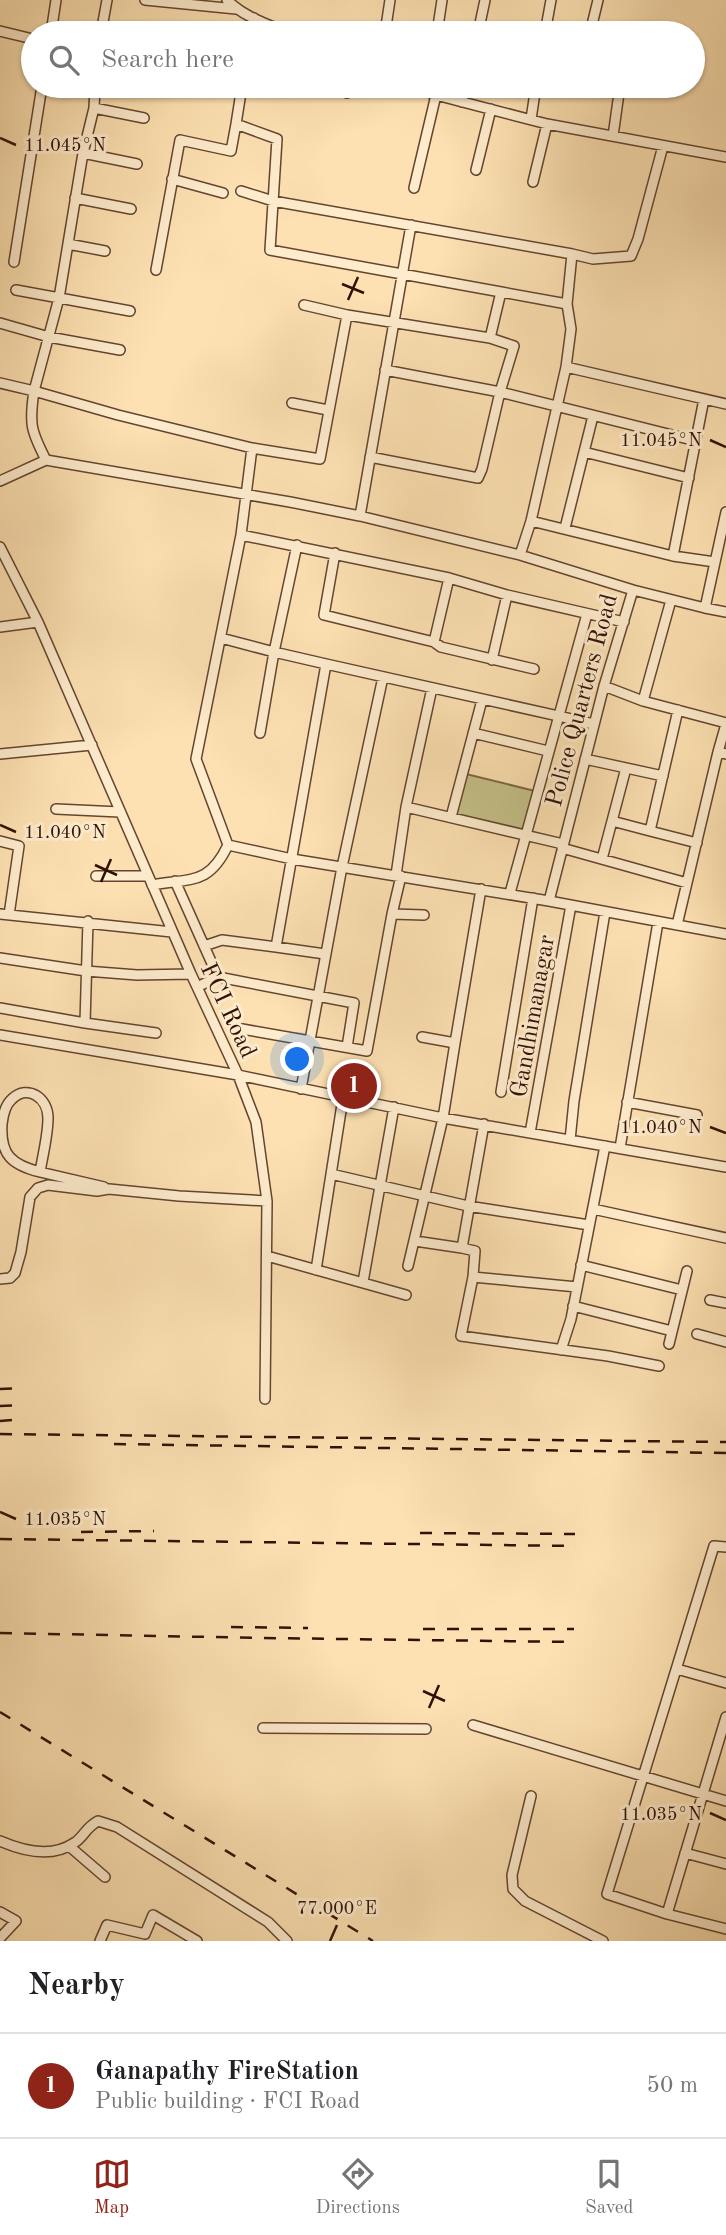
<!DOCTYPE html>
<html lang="en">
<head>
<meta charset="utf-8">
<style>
  :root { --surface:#fff; --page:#f6f6f6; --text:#202124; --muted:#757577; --line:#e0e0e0; --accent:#8f2418 }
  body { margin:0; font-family:"Old Standard TT",serif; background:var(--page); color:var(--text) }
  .you { position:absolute; left:298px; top:1060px; width:24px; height:24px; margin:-18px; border:5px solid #fff; border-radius:50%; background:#1a73e8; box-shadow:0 0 0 10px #1a73e833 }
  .badge { display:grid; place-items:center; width:46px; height:46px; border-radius:50%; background:var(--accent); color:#fff; font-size:23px; font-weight:700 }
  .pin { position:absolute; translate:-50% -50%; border:4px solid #fff; box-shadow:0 2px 7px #0006 }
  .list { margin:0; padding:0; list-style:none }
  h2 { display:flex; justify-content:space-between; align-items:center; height:91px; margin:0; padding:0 28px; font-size:30px }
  h2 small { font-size:23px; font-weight:400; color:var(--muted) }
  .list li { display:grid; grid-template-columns:46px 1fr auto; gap:21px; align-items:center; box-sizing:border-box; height:105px; padding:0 28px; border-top:2px solid var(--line) }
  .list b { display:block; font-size:26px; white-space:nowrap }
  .list p { margin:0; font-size:23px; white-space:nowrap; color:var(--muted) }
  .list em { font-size:23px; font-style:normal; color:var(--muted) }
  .icon { flex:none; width:38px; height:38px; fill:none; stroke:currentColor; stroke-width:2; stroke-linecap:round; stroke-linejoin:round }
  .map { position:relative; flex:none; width:726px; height:1941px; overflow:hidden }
  .search { position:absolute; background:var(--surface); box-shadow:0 2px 5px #0004; left:21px; right:21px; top:21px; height:77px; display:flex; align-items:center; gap:18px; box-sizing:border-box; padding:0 24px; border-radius:38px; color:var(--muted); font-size:26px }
  .sheet { height:196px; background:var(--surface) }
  nav { display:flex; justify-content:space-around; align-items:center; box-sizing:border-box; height:98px; border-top:2px solid var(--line); background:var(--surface); font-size:19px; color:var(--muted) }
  nav a { display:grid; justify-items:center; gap:4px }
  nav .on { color:var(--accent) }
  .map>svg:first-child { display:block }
</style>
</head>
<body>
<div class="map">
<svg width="726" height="1941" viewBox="0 0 726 1941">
  <rect width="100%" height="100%" fill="#fde1b2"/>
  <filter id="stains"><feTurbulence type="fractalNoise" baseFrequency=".00286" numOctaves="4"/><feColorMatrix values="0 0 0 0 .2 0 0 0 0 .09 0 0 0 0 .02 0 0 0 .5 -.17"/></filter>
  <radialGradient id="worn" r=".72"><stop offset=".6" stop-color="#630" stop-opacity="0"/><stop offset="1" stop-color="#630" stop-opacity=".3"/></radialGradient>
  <path fill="#c5c188" stroke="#7b6946" stroke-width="2" d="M 466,774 L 535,791 L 523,832 L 454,816 Z"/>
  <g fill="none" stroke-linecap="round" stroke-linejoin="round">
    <defs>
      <path id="minor" d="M 145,0 L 236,9
        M 227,0 C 244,17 267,24 288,33
        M 546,29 L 568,33
        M 0,31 L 33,39
        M 51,33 L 56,0
        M 101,33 L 107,0
        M 251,33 L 254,18
        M 385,33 L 390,0
        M 437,33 L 442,0
        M 478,33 L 485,0
        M 545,33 L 551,0
        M 590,33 L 598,0
        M 242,86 L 236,124 L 277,139 L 270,250 L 501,292 L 490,338 L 514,346 L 500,392 L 696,441
        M 331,86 L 347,93
        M 412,86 L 436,95 L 547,124 L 726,157
        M 462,102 L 465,86
        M 94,108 L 144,118
        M 531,119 L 536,86
        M 613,136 L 620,86
        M 83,153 L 137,164
        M 476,170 L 491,109
        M 172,179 L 223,193
        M 533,182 L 547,124
        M 414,188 L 436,95
        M 241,191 L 273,201 L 572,254 L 567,304 L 571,329 L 566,367
        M 75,198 L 131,209
        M 68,244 L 105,251
        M 572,254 L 593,259 L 631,256 L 638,239 L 663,146
        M 14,262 L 42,86
        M 156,270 L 180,140 L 231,151 L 236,124
        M 16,290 L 130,311
        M 501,292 L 567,304
        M 304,305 L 347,315
        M 0,323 L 49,337 L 120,350
        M 0,383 L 34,391 L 59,298 L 83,153 L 94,108 L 95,86
        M 292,403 L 328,410
        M 726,404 L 566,367 L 531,521 L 520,555 L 633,590 L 604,686 L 549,901 L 726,934
        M 252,448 L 320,459 L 347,315 L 490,338
        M 584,452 L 689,478
        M 370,457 L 478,478 L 482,469 L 500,392 L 385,370
        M 46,460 C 31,431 29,424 34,391 L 118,415 L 252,448 L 241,535
        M 0,481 L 46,460 L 290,502 L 360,516 L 520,555
        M 360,516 L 411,225
        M 531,521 L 673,556 L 704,399
        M 565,528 L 593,416
        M 297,545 L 274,652 L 326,664
        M 0,547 L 38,622 L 191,974 L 238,1075 L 443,1118 L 726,1167
        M 335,553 L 324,615 L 434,642 L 441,647 L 534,669
        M 673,556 L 715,562
        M 633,590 L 705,608 L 726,512
        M 671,600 L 643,701 L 726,723
        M 705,608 L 726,612
        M 0,627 L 38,622
        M 221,638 L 274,652 L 260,733
        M 434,642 L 449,578
        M 492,660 L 507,595
        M 604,686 L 643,701
        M 678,710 L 650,831 L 697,843
        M 473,733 L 548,751
        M 718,752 L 726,724
        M 0,754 L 92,745
        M 585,759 L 663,776
        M 406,807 L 563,844
        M 56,809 L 120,812
        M 451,817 L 482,700
        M 612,821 L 650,831
        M 0,841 L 19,846 L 9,915
        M 562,848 L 687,883
        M 602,859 L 626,768
        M 396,875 L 406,807 L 432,688
        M 96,876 L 148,876
        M 175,881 L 218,977 L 354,1003 L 347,1047
        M 152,885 C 192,878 209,885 228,845
        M 510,893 L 587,614
        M 549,901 L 292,859 L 228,845 L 196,759 L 241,535 L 449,578 L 507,595 L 624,622
        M 0,914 L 172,932
        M 392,914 L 401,876
        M 88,921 L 85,1023 L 156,1033
        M 677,925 L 718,752 L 726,754
        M 204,946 L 222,940 L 276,947
        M 325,954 L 276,947 L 326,664 L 594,724
        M 0,958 L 86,971 L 137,975 L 191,974
        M 197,987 L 218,977
        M 0,1008 L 85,1023
        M 242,1029 L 367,1051 L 392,914 L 424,915
        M 0,1035 L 238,1075 L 256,1122 L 267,1201 L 265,1399
        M 455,1043 L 481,889
        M 301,1089 L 342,867 L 383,677
        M 501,1092 L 533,898
        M 627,1102 L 697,1115
        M 530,1133 L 571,905
        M 570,1140 L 574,1101 L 605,912
        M 620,1148 L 658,922
        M 40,1172 C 43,1154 48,1135 48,1118 C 48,1098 28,1084 12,1099 C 5,1105 3,1115 2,1124 C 0,1155 12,1165 40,1172 L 104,1187
        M 331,1174 L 468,1206 L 589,1225
        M 593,1209 L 726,1238
        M 415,1241 L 462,1248 L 484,1124
        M 462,1248 L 475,1251 L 473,1277
        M 267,1256 L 406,1295
        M 581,1265 L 682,1290
        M 408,1266 L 443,1118 L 455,1043 L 422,1037
        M 316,1270 L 343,1098
        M 0,1279 L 10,1278 L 15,1273 L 21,1252 L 30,1197 L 38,1188 L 48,1185 L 97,1191 L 109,1189 L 179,1196 L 267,1201
        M 363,1282 L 394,1107
        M 577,1287 L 473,1277 L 461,1336 L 608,1356 L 659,1366
        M 710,1300 L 726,1303
        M 573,1306 L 672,1331
        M 697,1334 L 726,1342
        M 669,1344 L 687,1271
        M 561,1350 L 571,1319 L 605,1146
        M 726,1547 L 714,1546 L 607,1894 L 667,1914 L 726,1929
        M 677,1669 L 726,1683
        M 473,1725 L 726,1801
        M 263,1728 L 426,1729
        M 531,1796 L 512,1875 L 513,1889 L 525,1901 L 603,1941
        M 0,1841 C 23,1851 52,1858 74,1843 C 84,1837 85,1828 98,1821 L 117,1827 L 268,1922 L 287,1941
        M 69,1846 L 105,1877
        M 685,1853 L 726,1864
        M 0,1912 L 16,1921 L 0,1938
        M 667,1914 L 726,1717
        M 100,1941 L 107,1925 L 145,1934 L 153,1915 L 197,1941"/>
    </defs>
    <use href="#minor" stroke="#644530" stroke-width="12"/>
    <use href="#minor" stroke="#feeccd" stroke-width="9"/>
    <path stroke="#311105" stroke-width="2.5" stroke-dasharray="12 12" stroke-linecap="butt" d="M 0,1389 L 20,1388
      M 0,1406 L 23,1405
      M 0,1421 L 24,1419
      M 0,1434 L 726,1442
      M 114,1444 L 726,1453
      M 81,1532 L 154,1531
      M 420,1533 L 575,1534
      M 0,1539 L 576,1546
      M 231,1627 L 308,1628
      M 423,1629 L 574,1629
      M 0,1633 L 264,1638 L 575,1642
      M 0,1712 L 373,1941"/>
  </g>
  <path fill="none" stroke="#311105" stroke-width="2.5" d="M 0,138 L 16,145M 342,284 L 364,293M 348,300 L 358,277M 710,440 L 726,447M 0,825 L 16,832M 95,865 L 117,875M 101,882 L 111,859M 710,1127 L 726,1133M 0,1512 L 16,1519M 423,1691 L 445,1701M 429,1708 L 439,1685M 710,1813 L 726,1820M 330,1941 L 337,1925"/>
  <g text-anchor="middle" stroke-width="6" stroke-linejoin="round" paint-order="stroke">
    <g font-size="24" fill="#311105" stroke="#feeccd">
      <text transform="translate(581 700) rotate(-75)" y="8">Police Quarters Road</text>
      <text transform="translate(229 1010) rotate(65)" y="8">FCI Road</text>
      <text transform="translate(532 1016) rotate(-80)" y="8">Gandhimanagar</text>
    </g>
  </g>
  <g font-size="18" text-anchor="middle" fill="#311105" stroke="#feeccd" stroke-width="6" stroke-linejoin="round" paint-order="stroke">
    <text x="65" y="151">11.045°N</text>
    <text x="661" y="446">11.045°N</text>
    <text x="65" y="838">11.040°N</text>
    <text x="661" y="1133">11.040°N</text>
    <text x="65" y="1525">11.035°N</text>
    <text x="661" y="1820">11.035°N</text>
    <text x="337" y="1914">77.000°E</text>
  </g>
  <rect width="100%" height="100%" filter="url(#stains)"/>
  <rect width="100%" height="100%" fill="url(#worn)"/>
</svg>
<div class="you"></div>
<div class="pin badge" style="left:354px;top:1086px">1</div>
<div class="search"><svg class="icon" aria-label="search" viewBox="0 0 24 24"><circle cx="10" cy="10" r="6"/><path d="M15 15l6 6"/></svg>Search here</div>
</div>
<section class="sheet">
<h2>Nearby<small></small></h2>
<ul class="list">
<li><span class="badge">1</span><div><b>Ganapathy FireStation</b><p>Public building · FCI Road</p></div><em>50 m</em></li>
</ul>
</section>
<nav>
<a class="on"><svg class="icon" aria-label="map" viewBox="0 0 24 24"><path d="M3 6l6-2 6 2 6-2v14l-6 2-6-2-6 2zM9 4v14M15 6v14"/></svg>Map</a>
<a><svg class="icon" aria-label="directions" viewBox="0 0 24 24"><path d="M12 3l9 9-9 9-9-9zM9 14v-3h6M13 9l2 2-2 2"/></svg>Directions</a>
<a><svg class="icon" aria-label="saved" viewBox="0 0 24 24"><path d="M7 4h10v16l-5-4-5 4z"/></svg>Saved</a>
</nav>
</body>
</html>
